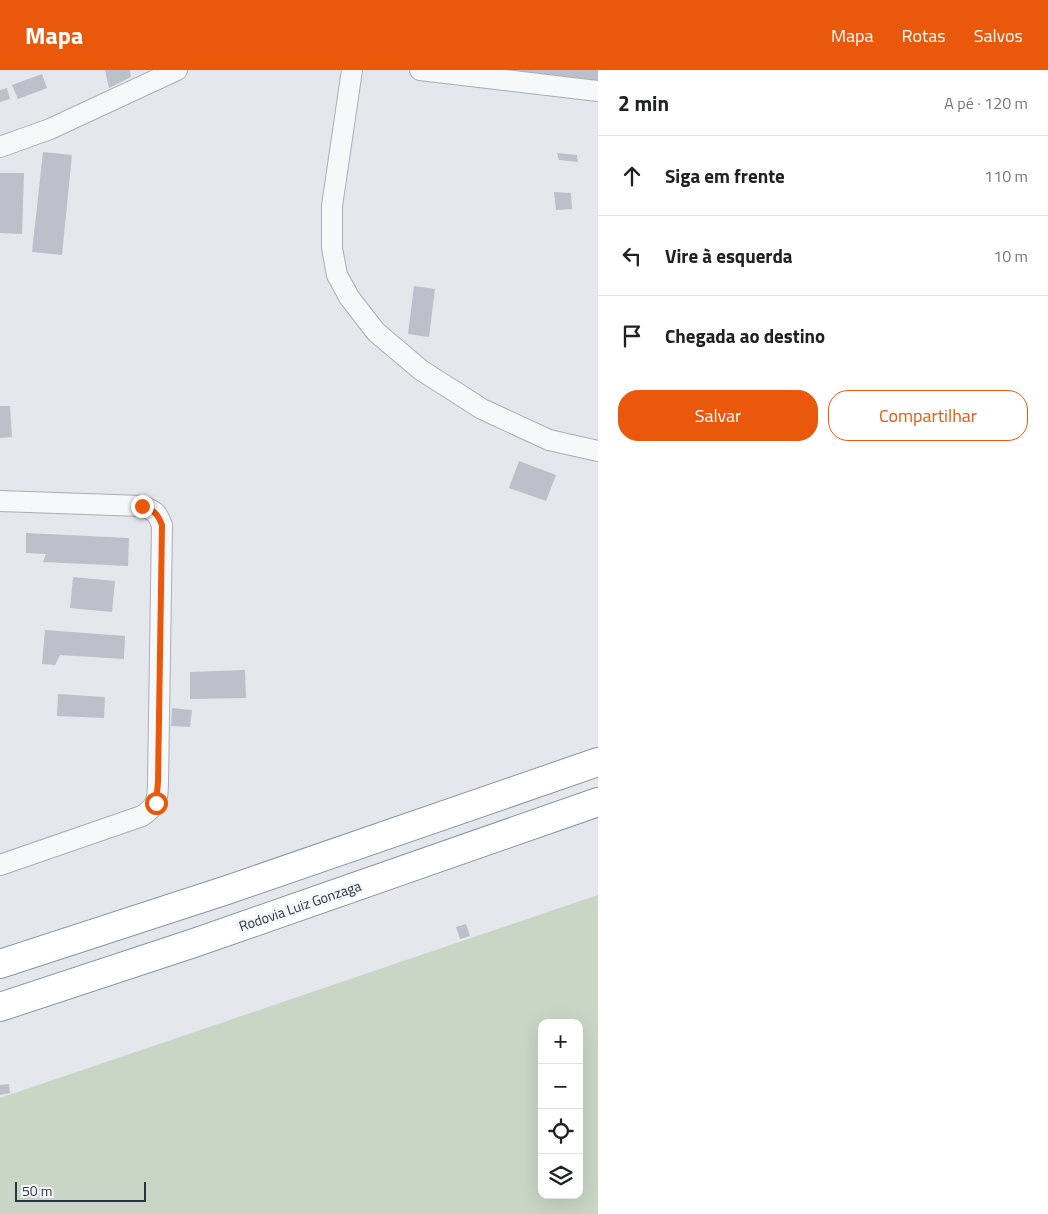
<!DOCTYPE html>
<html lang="pt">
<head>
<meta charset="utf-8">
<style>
  :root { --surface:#fff; --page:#f6f6f6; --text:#202124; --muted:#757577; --line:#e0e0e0; --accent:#ea580c }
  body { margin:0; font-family:"Titillium Web",sans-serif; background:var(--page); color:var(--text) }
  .controls { position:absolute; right:15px; bottom:15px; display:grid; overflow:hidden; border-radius:10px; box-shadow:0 5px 20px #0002 }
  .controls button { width:45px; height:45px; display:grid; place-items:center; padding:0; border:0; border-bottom:1px solid var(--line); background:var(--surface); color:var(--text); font:25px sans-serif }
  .scale { position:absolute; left:15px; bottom:12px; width:131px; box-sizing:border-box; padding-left:5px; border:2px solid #2b3445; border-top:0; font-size:14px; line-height:18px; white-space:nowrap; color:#2b3445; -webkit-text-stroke:4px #f4f6f9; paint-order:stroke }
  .stop { position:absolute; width:15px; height:15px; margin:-11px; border:4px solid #ea580c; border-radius:50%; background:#fff }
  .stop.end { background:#ea580c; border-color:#fff; box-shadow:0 1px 5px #0008 }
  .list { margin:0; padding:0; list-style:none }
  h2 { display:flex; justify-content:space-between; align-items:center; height:65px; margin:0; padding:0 20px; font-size:21px }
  h2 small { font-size:16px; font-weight:400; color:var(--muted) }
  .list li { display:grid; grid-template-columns:32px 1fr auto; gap:15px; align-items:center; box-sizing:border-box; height:80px; padding:0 20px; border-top:1px solid var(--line) }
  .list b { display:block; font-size:19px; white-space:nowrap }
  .list em { font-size:16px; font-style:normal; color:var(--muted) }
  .actions { display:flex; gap:10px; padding:15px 20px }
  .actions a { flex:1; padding:11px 0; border:1px solid var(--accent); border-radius:20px; text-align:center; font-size:18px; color:var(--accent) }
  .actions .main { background:var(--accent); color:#fff }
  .icon { flex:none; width:28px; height:28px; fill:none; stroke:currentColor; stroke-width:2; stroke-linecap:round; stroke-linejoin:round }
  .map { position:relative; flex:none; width:598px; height:1144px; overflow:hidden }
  header { display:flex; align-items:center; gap:30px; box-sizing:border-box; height:70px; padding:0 25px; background:var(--accent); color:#fff }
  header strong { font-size:24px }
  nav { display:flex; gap:28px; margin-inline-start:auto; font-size:18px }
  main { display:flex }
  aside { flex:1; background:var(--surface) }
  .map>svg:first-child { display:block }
</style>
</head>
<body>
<header>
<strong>Mapa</strong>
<nav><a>Mapa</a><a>Rotas</a><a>Salvos</a></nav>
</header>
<main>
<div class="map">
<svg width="598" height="1144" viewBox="0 0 598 1144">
  <rect width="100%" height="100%" fill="#e4e7ec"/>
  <path fill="#c9d6c5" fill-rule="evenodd" d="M 598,825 L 598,1144 L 0,1144 L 0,1028 ZM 542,953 L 579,953 L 579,1125 L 542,1125 Z"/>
  <path fill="#bbc0ca" d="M 105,0 L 130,0 L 131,7 L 109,18 Z
    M 488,0 L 598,0 L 598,16 Z
    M 42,4 L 47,18 L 18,29 L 12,15 Z
    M 7,18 L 10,29 L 0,32 L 0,20 Z
    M 43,82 L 72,85 L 62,185 L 32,182 Z
    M 557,83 L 577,85 L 578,92 L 559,90 Z
    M 0,103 L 24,103 L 22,164 L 0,163 Z
    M 554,122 L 571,123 L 572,139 L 556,140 Z
    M 414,216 L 435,219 L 429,267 L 408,264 Z
    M 0,336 L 10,336 L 12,367 L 0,368 Z
    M 519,391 L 556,405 L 546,431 L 509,418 Z
    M 26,463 L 129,468 L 128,496 L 43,492 L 46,484 L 26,483 Z
    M 73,507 L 115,511 L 112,542 L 70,538 Z
    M 45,560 L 125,566 L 124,589 L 60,585 L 55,595 L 42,594 Z
    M 245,600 L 246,628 L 190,629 L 190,602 Z
    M 58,624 L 105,627 L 104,648 L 57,646 Z
    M 172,638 L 192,640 L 190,657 L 171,656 Z
    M 466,854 L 470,866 L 460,869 L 456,857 Z
    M 9,1014 L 10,1023 L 0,1025 L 0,1015 Z"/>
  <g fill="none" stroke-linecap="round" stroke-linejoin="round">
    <defs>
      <path id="minor" d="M 352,0 L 332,136 L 332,178 L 337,205 L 349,227 L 376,262 L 421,300 L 482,339 L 549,370 L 598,381
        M 420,0 L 598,21
        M 0,77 L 50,59 L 177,0
        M 0,431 L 142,436 C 155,441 157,442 162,455 L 158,712 C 158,729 157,736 142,746 L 0,795"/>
      <path id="trunk" d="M 0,894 L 227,820 L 598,692
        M 0,937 L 194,873 L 598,732"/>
    </defs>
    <use href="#minor" stroke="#a9aeb7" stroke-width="22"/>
    <use href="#trunk" stroke="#8b94a3" stroke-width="30"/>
    <use href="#minor" stroke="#f7f8fa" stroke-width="20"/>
    <use href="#trunk" stroke="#fff" stroke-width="28"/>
  </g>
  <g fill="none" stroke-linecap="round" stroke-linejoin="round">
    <path stroke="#ea580c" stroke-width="6" d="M 142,436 C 154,441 157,442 162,455 L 158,712 L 156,733"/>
  </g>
  <g text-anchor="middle" stroke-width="5" stroke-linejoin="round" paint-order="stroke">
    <g font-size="14" fill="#2b3445" stroke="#f4f6f9">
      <text transform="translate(300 836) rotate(-19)" y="5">Rodovia Luiz Gonzaga</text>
    </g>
  </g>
</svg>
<div class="controls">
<button>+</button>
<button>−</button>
<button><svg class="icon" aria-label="locate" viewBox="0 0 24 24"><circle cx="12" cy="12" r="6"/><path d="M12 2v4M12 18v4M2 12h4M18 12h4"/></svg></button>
<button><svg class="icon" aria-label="layers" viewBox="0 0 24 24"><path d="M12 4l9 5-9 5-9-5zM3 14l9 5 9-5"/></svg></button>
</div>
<div class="scale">50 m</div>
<div class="stop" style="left:156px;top:733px"></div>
<div class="stop end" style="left:142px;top:436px"></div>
</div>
<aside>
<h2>2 min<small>A pé · 120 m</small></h2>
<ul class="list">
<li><svg class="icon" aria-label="ahead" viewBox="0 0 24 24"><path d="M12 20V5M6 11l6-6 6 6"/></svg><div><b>Siga em frente</b></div><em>110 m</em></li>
<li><svg class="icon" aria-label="left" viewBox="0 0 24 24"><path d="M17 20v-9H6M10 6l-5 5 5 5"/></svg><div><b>Vire à esquerda</b></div><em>10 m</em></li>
<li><svg class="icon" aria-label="arrive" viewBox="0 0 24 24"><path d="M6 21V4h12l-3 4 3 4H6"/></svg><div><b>Chegada ao destino</b></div></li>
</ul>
<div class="actions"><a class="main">Salvar</a><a>Compartilhar</a></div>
</aside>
</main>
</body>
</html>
